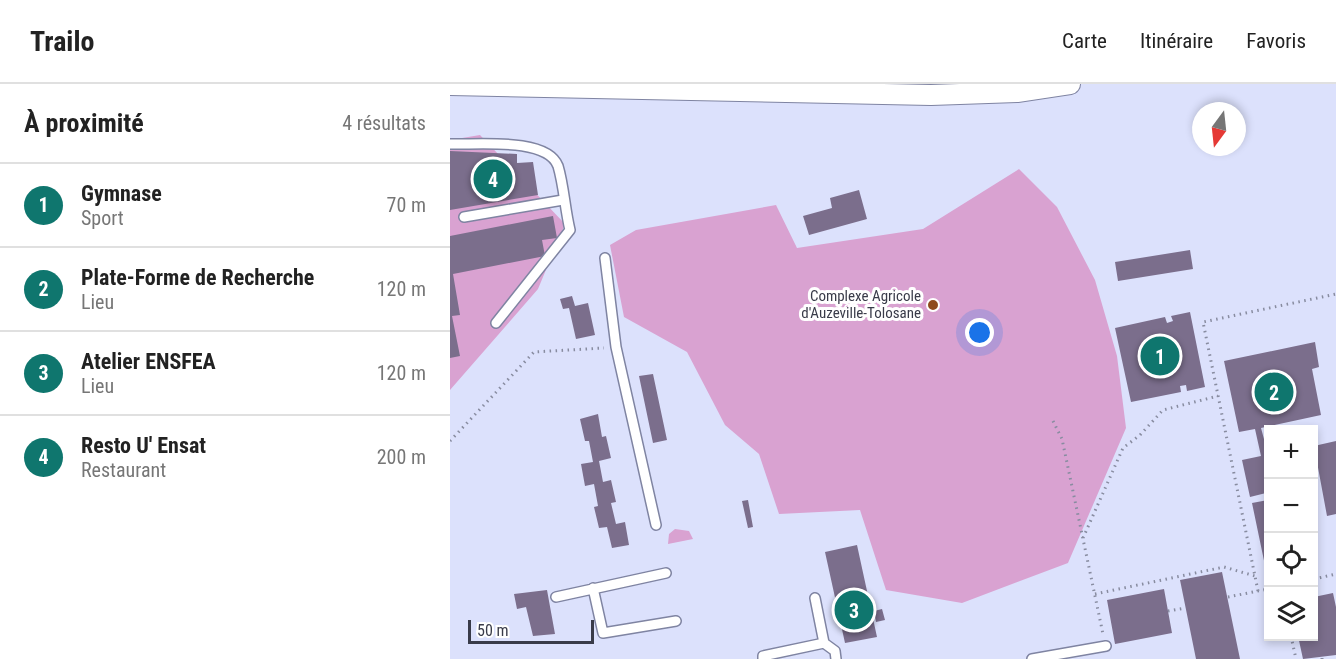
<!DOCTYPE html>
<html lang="fr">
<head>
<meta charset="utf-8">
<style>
  :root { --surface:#fff; --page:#f2f2f2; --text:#222; --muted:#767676; --line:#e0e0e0; --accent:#0f766e }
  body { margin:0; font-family:"Roboto Condensed",sans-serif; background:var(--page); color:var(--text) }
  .controls { position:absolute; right:18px; bottom:18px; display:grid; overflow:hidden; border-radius:0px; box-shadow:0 3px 9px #0003 }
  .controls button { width:54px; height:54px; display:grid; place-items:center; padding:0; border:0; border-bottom:2px solid var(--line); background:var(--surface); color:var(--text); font:30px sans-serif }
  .compass { position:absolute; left:742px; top:18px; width:54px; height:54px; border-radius:50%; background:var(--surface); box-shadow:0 3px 9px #0003; rotate:195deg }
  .scale { position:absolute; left:18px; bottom:15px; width:126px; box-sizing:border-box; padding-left:6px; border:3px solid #393b49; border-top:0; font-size:16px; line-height:21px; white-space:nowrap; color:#393b49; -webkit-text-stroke:4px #fff; paint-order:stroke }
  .you { position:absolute; left:530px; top:249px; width:21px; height:21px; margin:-15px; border:4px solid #fff; border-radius:50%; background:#1a73e8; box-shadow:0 0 0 9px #1a73e833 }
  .badge { display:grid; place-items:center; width:39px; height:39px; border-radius:50%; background:var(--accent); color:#fff; font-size:20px; font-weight:700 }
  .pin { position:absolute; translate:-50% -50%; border:3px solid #fff; box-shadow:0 2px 6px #0006 }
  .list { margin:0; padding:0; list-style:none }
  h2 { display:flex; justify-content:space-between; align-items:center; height:78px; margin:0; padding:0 24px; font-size:26px }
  h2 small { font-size:20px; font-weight:400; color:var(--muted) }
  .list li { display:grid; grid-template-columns:39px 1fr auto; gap:18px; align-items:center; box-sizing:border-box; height:84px; padding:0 24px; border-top:2px solid var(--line) }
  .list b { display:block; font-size:22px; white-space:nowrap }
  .list p { margin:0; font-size:20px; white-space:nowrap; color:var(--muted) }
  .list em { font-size:20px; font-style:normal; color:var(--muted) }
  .icon { flex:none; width:33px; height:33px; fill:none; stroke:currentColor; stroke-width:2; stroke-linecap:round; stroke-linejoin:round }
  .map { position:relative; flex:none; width:886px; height:575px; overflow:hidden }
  header { display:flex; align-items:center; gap:36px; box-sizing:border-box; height:84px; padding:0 30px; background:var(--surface); border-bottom:2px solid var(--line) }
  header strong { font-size:28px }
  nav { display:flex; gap:33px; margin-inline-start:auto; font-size:21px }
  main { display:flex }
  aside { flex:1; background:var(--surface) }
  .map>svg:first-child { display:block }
</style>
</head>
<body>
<header>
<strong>Trailo</strong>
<nav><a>Carte</a><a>Itinéraire</a><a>Favoris</a></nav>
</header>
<main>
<aside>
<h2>À proximité<small>4 résultats</small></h2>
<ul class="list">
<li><span class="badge">1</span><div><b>Gymnase</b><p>Sport</p></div><em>70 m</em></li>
<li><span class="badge">2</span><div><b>Plate-Forme de Recherche</b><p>Lieu</p></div><em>120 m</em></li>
<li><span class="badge">3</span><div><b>Atelier ENSFEA</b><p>Lieu</p></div><em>120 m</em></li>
<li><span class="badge">4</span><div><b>Resto U' Ensat</b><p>Restaurant</p></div><em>200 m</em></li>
</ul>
</aside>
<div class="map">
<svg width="886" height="575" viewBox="0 0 886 575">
  <rect width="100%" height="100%" fill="#dce1fc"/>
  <path fill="#d9a2d1" d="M 30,51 L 115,140 L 88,205 L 0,306 L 0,56 Z
    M 569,85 L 607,123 L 645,196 L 667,272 L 676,344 L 618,479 L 512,519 L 436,506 L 410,426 L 329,430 L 309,370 L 275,341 L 237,268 L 174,233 L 160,161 L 186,146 L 326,121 L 347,164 L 473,145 Z
    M 225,445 L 239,447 L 243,455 L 218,460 L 219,450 Z"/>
  <path fill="#7b6e8c" d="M 0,67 L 67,70 L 67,79 L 83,78 L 88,111 L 0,126 Z
    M 409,106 L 417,135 L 359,151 L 353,132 L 382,124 L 380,114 Z
    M 103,132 L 107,154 L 92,156 L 95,172 L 3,190 L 10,231 L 2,232 L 10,272 L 0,274 L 0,152 Z
    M 740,166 L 743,185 L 668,197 L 665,178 Z
    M 122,212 L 125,222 L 138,219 L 145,251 L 126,255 L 119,224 L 113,225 L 110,215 Z
    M 740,228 L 755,303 L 737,307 L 736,301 L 730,302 L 731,308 L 681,318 L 665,244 L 715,233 L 717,239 L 723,237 L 721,232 Z
    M 865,258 L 869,283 L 862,285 L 871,331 L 811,344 L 818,370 L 818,414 L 816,409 L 800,413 L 792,376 L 811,372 L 805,345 L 789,348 L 774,277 Z
    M 203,290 L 217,356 L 203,359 L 189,292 Z
    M 148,330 L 152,353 L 156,352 L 161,374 L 149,377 L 153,398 L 161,396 L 166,418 L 161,419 L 166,440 L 175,438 L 179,461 L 162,464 L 157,443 L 149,444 L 144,423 L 148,422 L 144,400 L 135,402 L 131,380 L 143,378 L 139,357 L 135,357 L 130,335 Z
    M 886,357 L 886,430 L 877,432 L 864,362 Z
    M 298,416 L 303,443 L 298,444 L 292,417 Z
    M 818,416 L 818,491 L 817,491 L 802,419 Z
    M 407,461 L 427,553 L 395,559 L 375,468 Z
    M 772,488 L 790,575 L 746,575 L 730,496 Z
    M 714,505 L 722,549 L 665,560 L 657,516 Z
    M 97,506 L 105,550 L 83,552 L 76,523 L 67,525 L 64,510 Z
    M 883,509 L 886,523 L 886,571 L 853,575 L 848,552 L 864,552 L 864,513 Z
    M 432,525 L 435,536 L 426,538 L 424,527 Z"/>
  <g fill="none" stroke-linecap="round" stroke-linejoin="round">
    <defs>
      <path id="service" d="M 0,60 C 27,61 97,53 108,82 C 114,102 115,126 120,146 L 46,239
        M 14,133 L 113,116
        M 155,174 L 166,263 L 206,441
        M 143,504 L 153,549 L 226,537
        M 106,513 L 216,489
        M 365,514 L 374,559
        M 313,575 L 313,572 L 374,559 L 385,567 L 386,575
        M 582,575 L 656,562"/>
      <path id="minor" d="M 0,1 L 481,11 L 567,8 L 620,0"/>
    </defs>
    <use href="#service" stroke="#7f84a2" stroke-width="12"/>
    <use href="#minor" stroke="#7f84a2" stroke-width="22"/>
    <path stroke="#888ca0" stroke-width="3" stroke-dasharray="1.5 4.5" stroke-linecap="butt" d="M 603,337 L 612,355 L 653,550
      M 0,357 L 84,268 L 154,264
      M 633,454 L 673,364 L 690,351 L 713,326 L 768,312
      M 864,495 L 886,490
      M 808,507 L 753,238 L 886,210
      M 645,510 L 774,483 L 805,492
      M 778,513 L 818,505
      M 718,527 L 735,524
      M 841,552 L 846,575
      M 872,574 L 872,575"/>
    <use href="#service" stroke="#fff" stroke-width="9"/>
    <use href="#minor" stroke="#fff" stroke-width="20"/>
  </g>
  <circle fill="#8f4b1d" stroke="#fff" stroke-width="2" cx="483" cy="221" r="6"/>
  <g text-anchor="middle" stroke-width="6" stroke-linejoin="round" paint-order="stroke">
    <g font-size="15" fill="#393b49" stroke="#fff" text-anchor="end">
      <text x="471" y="217">Complexe Agricole<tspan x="471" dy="17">d'Auzeville-Tolosane</tspan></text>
    </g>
  </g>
</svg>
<div class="controls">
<button>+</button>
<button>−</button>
<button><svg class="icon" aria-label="locate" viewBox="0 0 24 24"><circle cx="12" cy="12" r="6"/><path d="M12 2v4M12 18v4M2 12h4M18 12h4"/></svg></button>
<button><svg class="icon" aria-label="layers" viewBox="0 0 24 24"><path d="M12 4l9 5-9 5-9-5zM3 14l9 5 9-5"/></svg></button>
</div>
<svg class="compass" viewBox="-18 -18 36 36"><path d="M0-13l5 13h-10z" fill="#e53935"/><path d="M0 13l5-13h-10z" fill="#767676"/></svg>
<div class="scale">50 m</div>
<div class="you"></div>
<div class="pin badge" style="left:710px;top:272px">1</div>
<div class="pin badge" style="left:824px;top:308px">2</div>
<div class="pin badge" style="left:404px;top:526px">3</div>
<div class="pin badge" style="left:43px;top:95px">4</div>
</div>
</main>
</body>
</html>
